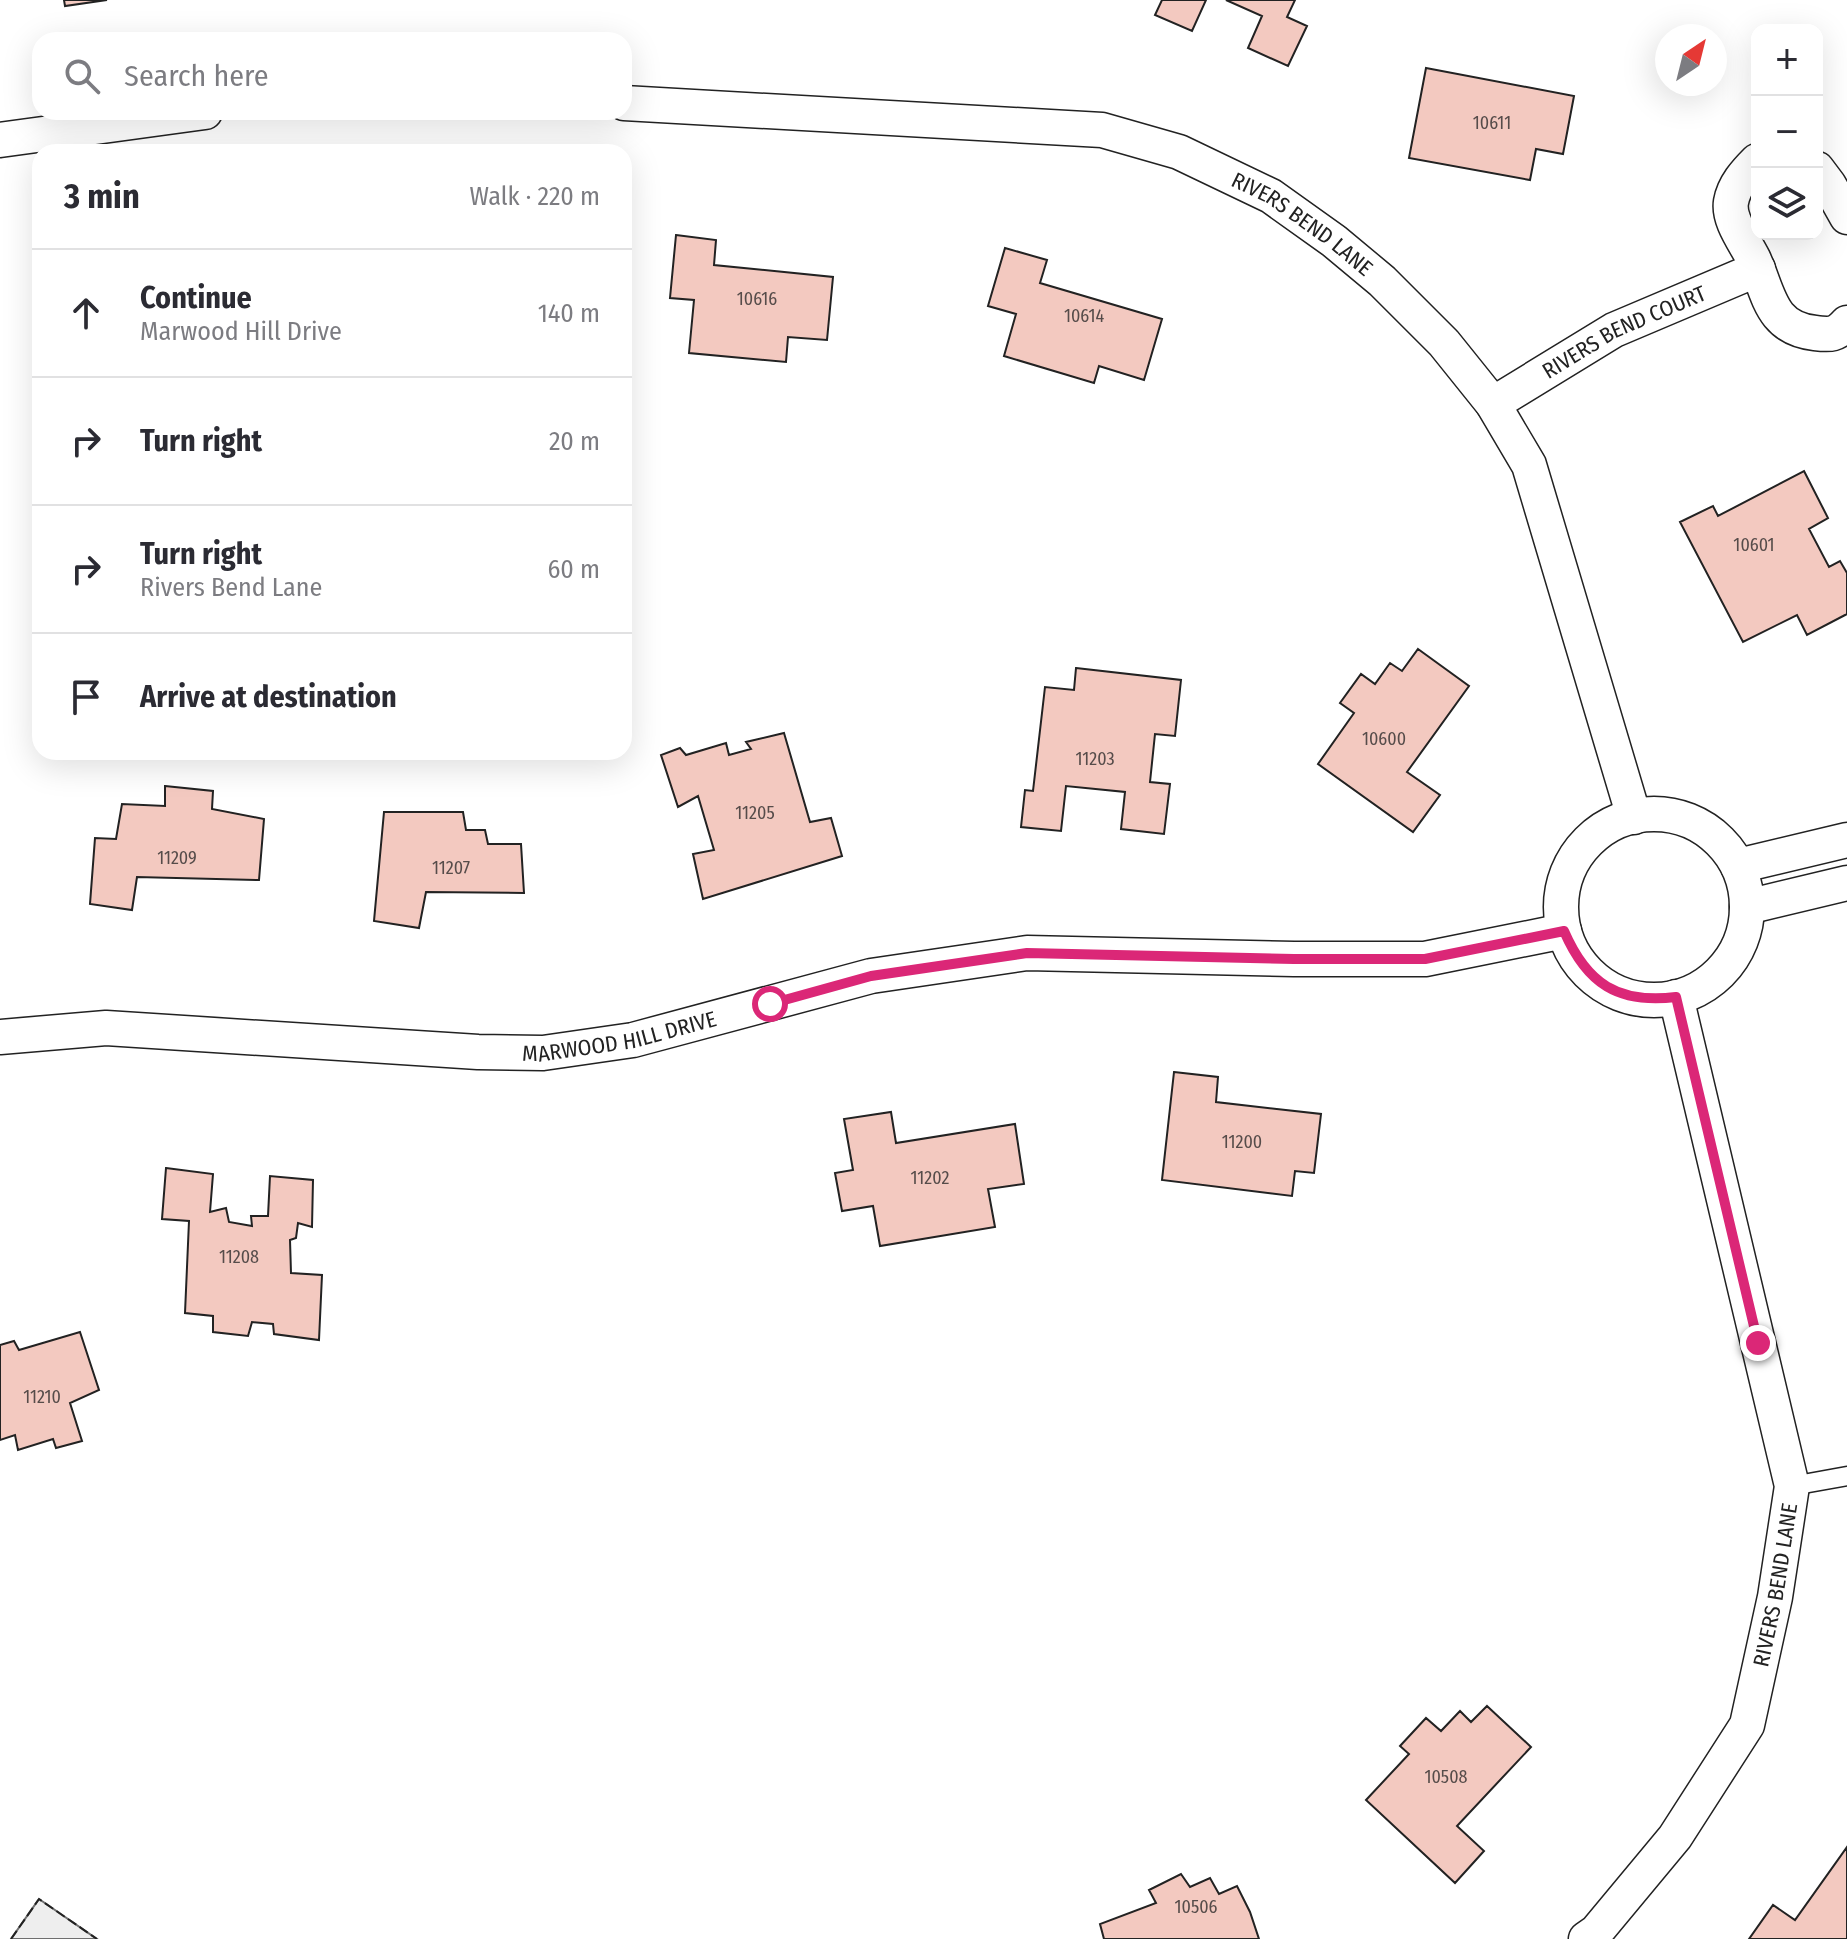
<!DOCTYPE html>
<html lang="en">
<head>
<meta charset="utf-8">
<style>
  :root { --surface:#fff; --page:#f7f7f7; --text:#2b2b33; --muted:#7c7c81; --line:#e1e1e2 }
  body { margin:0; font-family:"Fira Sans Condensed",sans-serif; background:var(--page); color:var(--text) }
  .controls { position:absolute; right:24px; top:24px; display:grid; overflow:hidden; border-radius:16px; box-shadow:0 8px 32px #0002 }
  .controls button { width:72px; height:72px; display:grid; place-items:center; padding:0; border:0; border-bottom:2px solid var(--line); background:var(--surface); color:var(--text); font:40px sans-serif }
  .compass { position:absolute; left:1655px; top:24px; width:72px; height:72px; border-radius:50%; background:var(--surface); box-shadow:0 8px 32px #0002; rotate:35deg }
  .stop { position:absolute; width:24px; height:24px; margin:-18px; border:6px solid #db2777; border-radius:50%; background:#fff }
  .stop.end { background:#db2777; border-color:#fff; box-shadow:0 2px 8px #0008 }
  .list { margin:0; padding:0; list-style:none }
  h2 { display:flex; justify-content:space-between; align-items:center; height:104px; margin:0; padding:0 32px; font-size:34px }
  h2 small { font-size:26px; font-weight:400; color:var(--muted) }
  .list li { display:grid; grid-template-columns:52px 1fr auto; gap:24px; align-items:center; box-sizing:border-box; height:128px; padding:0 32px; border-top:2px solid var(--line) }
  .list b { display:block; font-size:30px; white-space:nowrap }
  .list p { margin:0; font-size:26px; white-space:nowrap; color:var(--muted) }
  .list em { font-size:26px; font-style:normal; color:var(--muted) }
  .icon { flex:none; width:44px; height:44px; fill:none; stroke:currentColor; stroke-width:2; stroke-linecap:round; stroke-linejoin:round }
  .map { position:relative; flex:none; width:1847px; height:1939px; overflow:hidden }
  .search { position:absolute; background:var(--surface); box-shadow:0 8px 32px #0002; left:32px; top:32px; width:600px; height:88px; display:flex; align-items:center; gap:20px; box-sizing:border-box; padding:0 28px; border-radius:24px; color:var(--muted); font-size:30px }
  .panel { position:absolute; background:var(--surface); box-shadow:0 8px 32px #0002; left:32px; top:144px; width:600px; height:616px; border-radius:24px }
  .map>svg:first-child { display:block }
</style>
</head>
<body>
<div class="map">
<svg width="1847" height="1939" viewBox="0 0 1847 1939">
  <rect width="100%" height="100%" fill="#fff"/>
  <path fill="#eee" stroke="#6f6f6f" stroke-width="2" d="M 39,1899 L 97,1939 L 11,1939 Z"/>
  <path fill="#f3c9c0" stroke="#222" stroke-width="2" d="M 64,0 L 107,0 L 65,6 Z
    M 1162,0 L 1206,0 L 1192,31 L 1155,15 Z
    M 1226,0 L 1295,0 L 1287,17 L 1307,26 L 1288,66 L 1248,48 L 1262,16 Z
    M 1426,68 L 1574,96 L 1563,154 L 1536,149 L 1530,180 L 1409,158 Z
    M 676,235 L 716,240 L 714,265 L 833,277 L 827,340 L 788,337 L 786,362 L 689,353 L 694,300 L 670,298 Z
    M 1005,248 L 1047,260 L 1040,283 L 1162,319 L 1144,380 L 1099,366 L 1094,383 L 1004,356 L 1016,314 L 988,306 Z
    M 1804,471 L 1828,518 L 1809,529 L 1829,567 L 1840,561 L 1847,573 L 1847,614 L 1807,635 L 1797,615 L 1743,642 L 1680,522 L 1713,506 L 1718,516 Z
    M 1418,649 L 1469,686 L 1407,772 L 1440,795 L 1413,832 L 1318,764 L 1354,713 L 1340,703 L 1361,674 L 1375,684 L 1390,663 L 1402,671 Z
    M 1076,668 L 1181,680 L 1175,736 L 1155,734 L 1150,782 L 1170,784 L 1164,834 L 1121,829 L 1125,792 L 1066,786 L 1061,831 L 1021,827 L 1025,790 L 1033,791 L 1045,687 L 1074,690 Z
    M 784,733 L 810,822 L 831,818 L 842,856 L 703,899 L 693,854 L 714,850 L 698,796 L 678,807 L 661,755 L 680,748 L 686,755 L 726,743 L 729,755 L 751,749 L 746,742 Z
    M 165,786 L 213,791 L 212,809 L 264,819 L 259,880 L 137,877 L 132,910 L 90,904 L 95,838 L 116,839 L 122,804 L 165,806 Z
    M 384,812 L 463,812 L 466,830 L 485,830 L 488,844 L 521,844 L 524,893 L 426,892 L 419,928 L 374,921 Z
    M 1174,1072 L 1218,1077 L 1216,1102 L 1321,1114 L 1314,1173 L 1295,1171 L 1292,1196 L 1162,1180 Z
    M 891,1112 L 896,1143 L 1015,1124 L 1024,1184 L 988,1189 L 995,1227 L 880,1246 L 873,1206 L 842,1211 L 835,1173 L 853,1170 L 844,1119 Z
    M 166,1168 L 213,1174 L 210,1212 L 226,1208 L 229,1222 L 252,1226 L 251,1216 L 268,1216 L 270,1176 L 313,1180 L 312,1227 L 298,1223 L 296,1238 L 290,1240 L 291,1273 L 322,1275 L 319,1340 L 274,1334 L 273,1324 L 252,1322 L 248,1336 L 213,1332 L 213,1316 L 185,1313 L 189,1221 L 162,1219 Z
    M 80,1332 L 99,1390 L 70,1403 L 82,1441 L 56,1448 L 53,1439 L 18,1450 L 15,1435 L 0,1440 L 0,1345 L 14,1341 L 19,1350 Z
    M 1487,1706 L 1531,1747 L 1457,1826 L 1484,1851 L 1455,1883 L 1366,1800 L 1409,1754 L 1400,1746 L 1426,1718 L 1441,1731 L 1460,1711 L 1471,1722 Z
    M 1847,1847 L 1847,1939 L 1749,1939 L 1773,1905 L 1795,1920 Z
    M 1181,1874 L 1190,1887 L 1210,1878 L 1219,1894 L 1237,1886 L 1250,1912 L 1259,1939 L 1104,1939 L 1100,1924 L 1156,1903 L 1149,1890 Z"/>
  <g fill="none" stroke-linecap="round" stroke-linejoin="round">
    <defs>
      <path id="service" d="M 1792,1486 L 1847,1476"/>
      <g id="minor">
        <path id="s1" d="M 624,103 L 1102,130 L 1179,152 L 1271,196 L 1334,241 L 1382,281 L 1444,343 L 1493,404 L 1529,465 L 1634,817"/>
        <path d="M 0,140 L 205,112"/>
        <path d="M 1757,161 C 1746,172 1734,185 1731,202 C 1728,220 1745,242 1753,258 C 1769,292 1769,328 1815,333 C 1831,335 1836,335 1847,323"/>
        <path d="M 1817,169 L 1829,185 L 1847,217"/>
        <path id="s2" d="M 1493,404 L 1614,330 L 1758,269"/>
        <circle cx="1654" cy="907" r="93"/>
        <path d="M 1738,866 L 1847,840"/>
        <path d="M 1747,907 L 1847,883"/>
        <path id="s3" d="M 0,1037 L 106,1028 L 478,1052 L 543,1053 L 633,1040 L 871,976 L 1027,953 L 1294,959 L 1425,959 L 1564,931"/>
        <path id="s4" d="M 1586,1939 L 1596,1932 L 1675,1837 L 1747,1725 L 1775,1597 L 1792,1486 L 1676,997"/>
      </g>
    </defs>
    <use href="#service" stroke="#222" stroke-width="21"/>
    <use href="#minor" stroke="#222" stroke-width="37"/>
    <use href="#service" stroke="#fff" stroke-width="18"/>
    <use href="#minor" stroke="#fff" stroke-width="34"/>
    <path stroke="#222" stroke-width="2" stroke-dasharray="10 4" stroke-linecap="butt" d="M 11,1939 L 39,1899 L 97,1939"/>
  </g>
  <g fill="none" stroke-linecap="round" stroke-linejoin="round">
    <path stroke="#db2777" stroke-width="10" d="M 770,1004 L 871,976 L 1027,953 L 1294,959 L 1425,959 L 1564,931 C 1587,984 1618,1004 1676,997 L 1758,1343"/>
  </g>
  <g text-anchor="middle" stroke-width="6" stroke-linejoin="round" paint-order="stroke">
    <g font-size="18" fill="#564c4a">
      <text x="1492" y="129">10611</text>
      <text x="757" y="305">10616</text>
      <text x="1084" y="322">10614</text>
      <text x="1754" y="551">10601</text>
      <text x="1384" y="745">10600</text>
      <text x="1095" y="765">11203</text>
      <text x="755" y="819">11205</text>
      <text x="177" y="864">11209</text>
      <text x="451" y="874">11207</text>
      <text x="1242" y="1148">11200</text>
      <text x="930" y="1184">11202</text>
      <text x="239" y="1263">11208</text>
      <text x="42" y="1403">11210</text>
      <text x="1446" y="1783">10508</text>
      <text x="1196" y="1913">10506</text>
    </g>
    <g font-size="22" fill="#222" stroke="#fff">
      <text dy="8" stroke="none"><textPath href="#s1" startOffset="702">RIVERS BEND LANE</textPath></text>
      <text dy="8" stroke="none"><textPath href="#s2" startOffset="150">RIVERS BEND COURT</textPath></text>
      <text dy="8" stroke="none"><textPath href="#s3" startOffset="622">MARWOOD HILL DRIVE</textPath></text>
      <text dy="8" stroke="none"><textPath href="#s4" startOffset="412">RIVERS BEND LANE</textPath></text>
    </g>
  </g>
</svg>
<div class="controls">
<button>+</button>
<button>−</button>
<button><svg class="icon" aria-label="layers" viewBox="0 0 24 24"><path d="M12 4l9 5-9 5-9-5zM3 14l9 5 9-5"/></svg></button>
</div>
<svg class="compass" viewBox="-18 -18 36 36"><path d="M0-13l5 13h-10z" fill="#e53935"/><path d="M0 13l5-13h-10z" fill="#7c7c81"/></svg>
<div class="stop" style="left:770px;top:1004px"></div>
<div class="stop end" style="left:1758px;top:1343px"></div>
<div class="search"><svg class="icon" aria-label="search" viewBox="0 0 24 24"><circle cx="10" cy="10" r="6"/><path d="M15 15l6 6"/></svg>Search here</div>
<section class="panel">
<h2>3 min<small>Walk · 220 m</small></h2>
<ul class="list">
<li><svg class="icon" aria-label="ahead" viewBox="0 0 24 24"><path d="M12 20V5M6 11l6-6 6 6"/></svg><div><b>Continue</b><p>Marwood Hill Drive</p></div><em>140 m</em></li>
<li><svg class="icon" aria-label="right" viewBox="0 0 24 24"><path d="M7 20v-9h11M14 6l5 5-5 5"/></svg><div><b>Turn right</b></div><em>20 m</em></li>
<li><svg class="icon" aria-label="right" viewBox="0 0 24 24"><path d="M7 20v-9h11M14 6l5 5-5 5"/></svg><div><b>Turn right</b><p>Rivers Bend Lane</p></div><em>60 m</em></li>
<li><svg class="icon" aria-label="arrive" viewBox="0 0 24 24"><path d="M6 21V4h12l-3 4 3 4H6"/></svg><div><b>Arrive at destination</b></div></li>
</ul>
</section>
</div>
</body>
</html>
